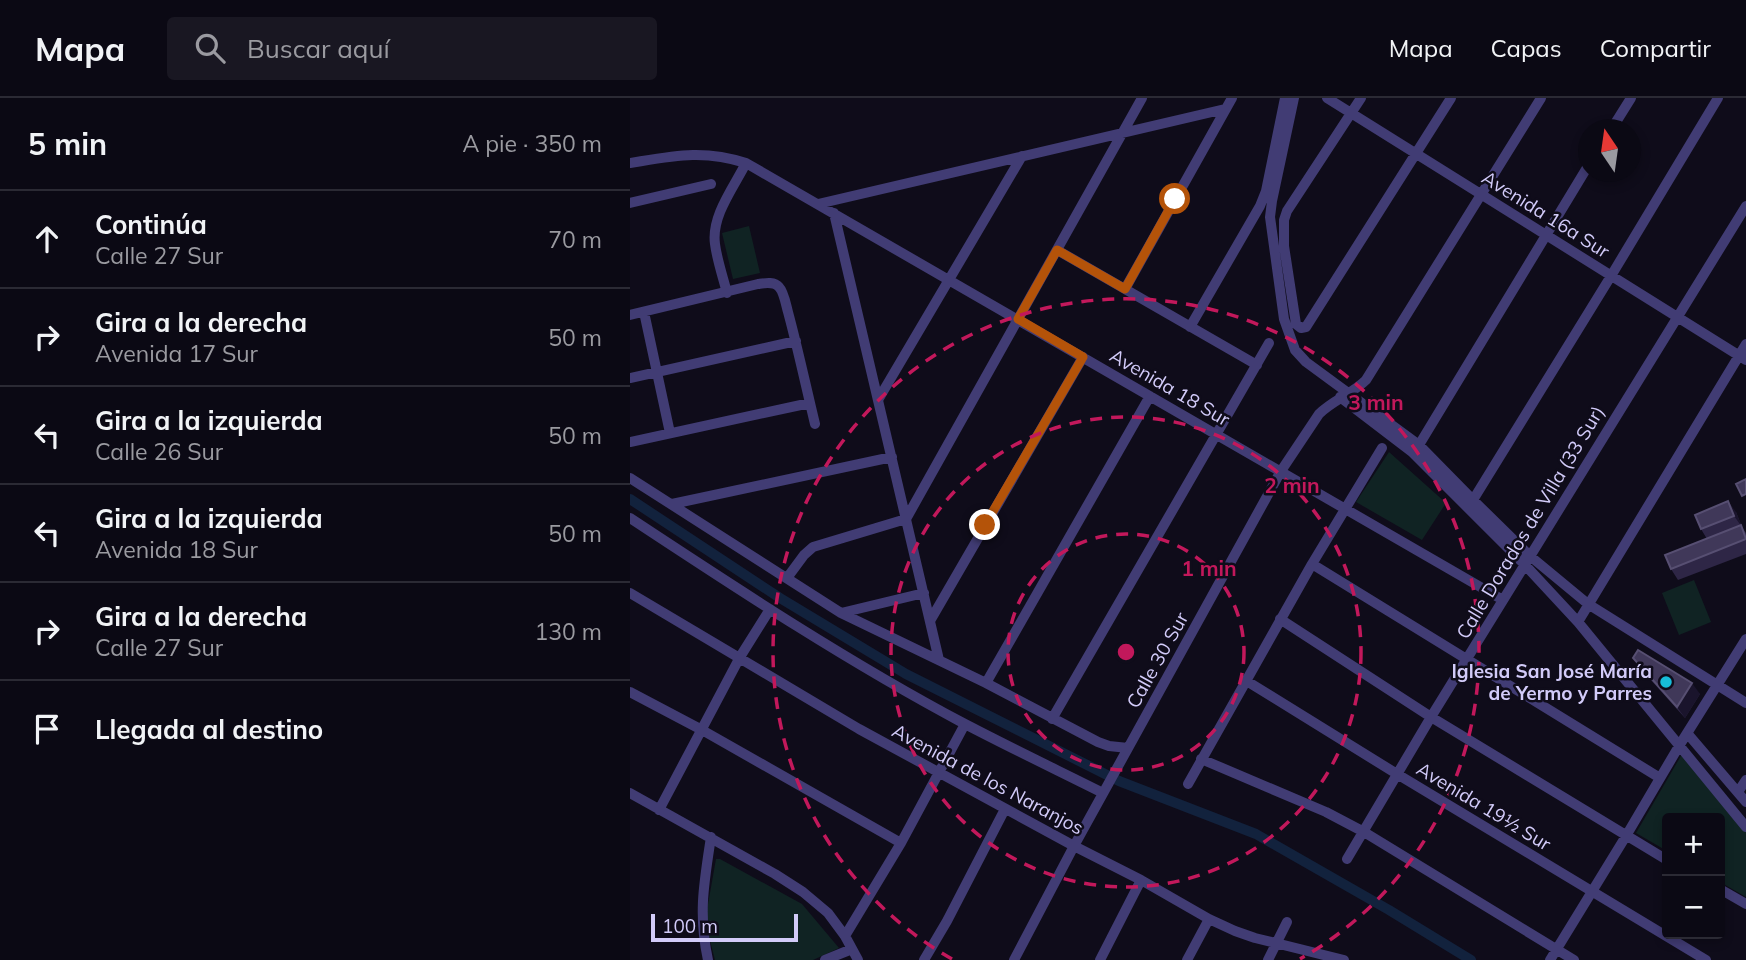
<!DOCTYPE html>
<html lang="es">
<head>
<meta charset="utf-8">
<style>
  :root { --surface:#0b0914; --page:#191722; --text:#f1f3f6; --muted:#9a9aa0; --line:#2b2a34 }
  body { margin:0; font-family:Mulish,sans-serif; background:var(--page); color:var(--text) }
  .controls { position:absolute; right:21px; bottom:21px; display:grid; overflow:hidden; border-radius:7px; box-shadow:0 4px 10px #0003 }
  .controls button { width:63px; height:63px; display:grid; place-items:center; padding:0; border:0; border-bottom:2px solid var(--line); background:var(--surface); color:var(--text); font:35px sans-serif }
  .compass { position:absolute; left:948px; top:21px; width:63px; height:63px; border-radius:50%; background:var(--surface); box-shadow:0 4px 10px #0003; rotate:347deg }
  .scale { position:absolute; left:21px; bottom:18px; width:147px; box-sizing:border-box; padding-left:7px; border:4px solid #d2cbf9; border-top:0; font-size:19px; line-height:24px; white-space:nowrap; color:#d2cbf9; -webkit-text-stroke:5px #0f0c1a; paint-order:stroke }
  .stop { position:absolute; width:21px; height:21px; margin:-16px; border:5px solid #b45309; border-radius:50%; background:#fff }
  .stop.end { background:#b45309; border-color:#fff; box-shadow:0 2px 7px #0008 }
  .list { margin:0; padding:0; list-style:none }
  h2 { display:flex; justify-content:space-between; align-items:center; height:91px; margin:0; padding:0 28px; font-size:30px }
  h2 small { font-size:23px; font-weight:400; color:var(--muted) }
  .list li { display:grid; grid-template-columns:46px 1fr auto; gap:21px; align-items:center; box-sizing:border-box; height:98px; padding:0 28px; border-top:2px solid var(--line) }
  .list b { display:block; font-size:26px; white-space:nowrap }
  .list p { margin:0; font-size:23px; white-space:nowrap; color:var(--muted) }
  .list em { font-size:23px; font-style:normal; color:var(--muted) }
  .icon { flex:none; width:38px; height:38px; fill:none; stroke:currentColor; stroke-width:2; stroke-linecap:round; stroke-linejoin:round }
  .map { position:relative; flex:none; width:1116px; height:862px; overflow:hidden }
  header { display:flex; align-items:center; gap:42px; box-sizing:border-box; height:98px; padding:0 35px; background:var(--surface); border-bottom:2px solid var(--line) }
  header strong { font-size:33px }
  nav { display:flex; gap:38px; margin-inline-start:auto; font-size:24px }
  .search { width:490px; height:63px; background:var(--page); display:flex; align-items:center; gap:18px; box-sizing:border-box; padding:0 24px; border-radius:7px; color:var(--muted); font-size:26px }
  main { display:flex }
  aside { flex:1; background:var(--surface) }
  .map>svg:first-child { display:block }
</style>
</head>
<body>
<header>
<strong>Mapa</strong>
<div class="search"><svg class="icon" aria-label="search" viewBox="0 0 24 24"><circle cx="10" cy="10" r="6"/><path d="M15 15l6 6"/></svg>Buscar aquí</div>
<nav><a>Mapa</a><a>Capas</a><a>Compartir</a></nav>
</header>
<main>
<aside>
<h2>5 min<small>A pie · 350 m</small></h2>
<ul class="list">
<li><svg class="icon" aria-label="ahead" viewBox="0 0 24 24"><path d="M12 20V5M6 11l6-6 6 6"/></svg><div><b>Continúa</b><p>Calle 27 Sur</p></div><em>70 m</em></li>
<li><svg class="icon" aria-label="right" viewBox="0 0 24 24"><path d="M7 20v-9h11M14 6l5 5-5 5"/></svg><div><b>Gira a la derecha</b><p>Avenida 17 Sur</p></div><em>50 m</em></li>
<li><svg class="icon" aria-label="left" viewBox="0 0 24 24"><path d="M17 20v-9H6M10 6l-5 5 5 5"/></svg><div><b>Gira a la izquierda</b><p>Calle 26 Sur</p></div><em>50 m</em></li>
<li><svg class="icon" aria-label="left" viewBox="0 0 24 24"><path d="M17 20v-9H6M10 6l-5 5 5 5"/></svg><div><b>Gira a la izquierda</b><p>Avenida 18 Sur</p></div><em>50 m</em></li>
<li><svg class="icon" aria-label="right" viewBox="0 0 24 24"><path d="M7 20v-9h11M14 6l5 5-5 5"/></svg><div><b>Gira a la derecha</b><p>Calle 27 Sur</p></div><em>130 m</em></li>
<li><svg class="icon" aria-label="arrive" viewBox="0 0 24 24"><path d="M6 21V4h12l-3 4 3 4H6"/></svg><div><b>Llegada al destino</b></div></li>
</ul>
</aside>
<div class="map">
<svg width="1116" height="862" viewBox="0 0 1116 862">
  <rect width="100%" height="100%" fill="#0f0c1a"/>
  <path fill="#102323" d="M 119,128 L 130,175 L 103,181 L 92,135 Z
    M 759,354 L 816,405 L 792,442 L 726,404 Z
    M 1064,482 L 1081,524 L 1049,537 L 1032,495 Z
    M 1052,656 L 1116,733 L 1116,799 L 1090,784 L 1090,720 L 1037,720 L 1037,753 L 1006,735 Z
    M 86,761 L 90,761 L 172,806 L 209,850 L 183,862 L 85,862 L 75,823 Z"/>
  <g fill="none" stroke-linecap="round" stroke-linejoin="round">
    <path stroke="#12223d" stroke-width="10" d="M 0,401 L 150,500 L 276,576 L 489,683 L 626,736 L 759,812 L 841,862"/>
    <path stroke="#413c74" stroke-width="10" d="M 664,0 L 642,103 L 640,119 L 654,221 L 665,252 L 676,264 L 789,347 L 843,402 L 900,458 L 958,506 L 1116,605
      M 697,0 L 1116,262
      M 731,0 L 657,113 L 654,122 L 654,148 L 666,226 L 671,230 L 676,229 L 821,0
      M 981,32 L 1001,0
      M 0,65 C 43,58 73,51 116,65 L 873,502
      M 0,105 L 81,86
      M 188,106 L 595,11
      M 204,115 L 309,562
      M 427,152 L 627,267
      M 495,191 L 602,0
      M 97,195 C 93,179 87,162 85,146 C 81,118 104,89 116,65
      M 14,214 L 40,335
      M 0,217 L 128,186 C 135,185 144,183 149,189 C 154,194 156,207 158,214 C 168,251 176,289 185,326
      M 560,229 L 630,108 L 636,93 L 655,0
      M 0,280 L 166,243
      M 710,299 L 782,354 L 895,467 L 948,524 L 1116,729
      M 248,302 L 392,58
      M 0,344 L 180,305
      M 789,347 L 958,68
      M 0,380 L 211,515 L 356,585 L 468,644 L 479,648 L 498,650
      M 843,402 L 981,178 L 1088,0
      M 42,406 L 262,359
      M 0,420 C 109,492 220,565 335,626 C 381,650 427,672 473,695
      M 682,466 L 1030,680
      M 157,480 L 174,457 L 183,449 L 276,421 L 512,0
      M 0,495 L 229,631 L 444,748 L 511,782 L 579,821 L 605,833 L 625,840 L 714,862
      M 211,515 L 294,495
      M 650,521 L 801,619 L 1037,762
      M 300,523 L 453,259
      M 948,524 L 1116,246
      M 615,582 L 767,676 L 1076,862
      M 356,585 L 520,298
      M 0,594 L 72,632 L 271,745
      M 422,621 L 639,245
      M 1057,635 L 1116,704
      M 571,661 L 696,714 L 734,734 L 944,862
      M 558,686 L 682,466 L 752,350
      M 1108,694 L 1116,682
      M 0,695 L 145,776 L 173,794 L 198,815 L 215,838 L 228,862
      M 29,712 L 110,559 L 140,511
      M 717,761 L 801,619 L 1116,108
      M 1090,791 L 1116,806
      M 215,838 L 271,745 L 335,626
      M 78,862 C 68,816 74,785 81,739
      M 195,862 L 222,851
      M 294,862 L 317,823 L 375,711
      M 384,862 L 444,748 L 651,373 L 689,316 C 703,302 722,296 736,282 L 911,0
      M 470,862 L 511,782
      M 557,862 L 579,821
      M 638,862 L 657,824
      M 920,862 L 996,738 L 1049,648 L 1116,541"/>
  </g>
  <path fill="#2e2646" d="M 1106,414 L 1112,429 L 1116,435 L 1116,456 L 1048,482 L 1041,471 L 1077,441 L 1071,431 Z
    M 1003,560 L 1070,596 L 1055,620 L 1011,571 Z"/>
  <path fill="#1a142c" d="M 1098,403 L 1106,414 L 1112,429 L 1104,418 Z
    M 1062,585 L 1070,596 L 1055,620 L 1047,609 Z"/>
  <path fill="#403859" stroke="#574f72" stroke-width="2" d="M 1116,381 L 1116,396 L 1112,398 L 1106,386 Z
    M 1098,403 L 1104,418 L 1071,431 L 1065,417 Z
    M 1111,427 L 1116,441 L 1041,471 L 1035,457 Z
    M 1008,552 L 1062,585 L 1047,609 L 1003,560 Z"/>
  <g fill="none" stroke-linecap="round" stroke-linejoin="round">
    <path stroke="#b45309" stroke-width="9" d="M 355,427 L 453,259 L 388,221 L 427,152 L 495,191 L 545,101"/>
  </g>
  <g fill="none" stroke="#c2185b" stroke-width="3.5" stroke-dasharray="12 9">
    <circle cx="496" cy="554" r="118"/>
    <circle cx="496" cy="554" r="235"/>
    <path d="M322 861A353 353 0 1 1 670 861"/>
  </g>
  <circle fill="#17bdd9" stroke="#0f0c1a" stroke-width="2.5" cx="1036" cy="584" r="7"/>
  <g text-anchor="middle" stroke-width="5" stroke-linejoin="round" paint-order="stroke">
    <g font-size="19" fill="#d2cbf9" stroke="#0f0c1a">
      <text transform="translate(916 116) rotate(32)" y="7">Avenida 16a Sur</text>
      <text transform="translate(540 289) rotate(30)" y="7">Avenida 18 Sur</text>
      <text transform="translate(900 424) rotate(-59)" y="7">Calle Dorados de Villa (33 Sur)</text>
      <text transform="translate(527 562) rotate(-61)" y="7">Calle 30 Sur</text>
      <text transform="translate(358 681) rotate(28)" y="7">Avenida de los Naranjos</text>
      <text transform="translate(854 708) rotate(31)" y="7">Avenida 19½ Sur</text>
    </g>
    <g font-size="19" font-weight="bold" fill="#d2cbf9" stroke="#0f0c1a" text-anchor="end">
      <text x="1022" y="580">Iglesia San José María<tspan x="1022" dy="22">de Yermo y Parres</tspan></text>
    </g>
  </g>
  <circle cx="496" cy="554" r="10" fill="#c2185b" stroke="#0f0c1a" stroke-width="3.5"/>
  <g font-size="21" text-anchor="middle" font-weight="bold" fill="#c2185b" stroke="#0f0c1a" stroke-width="5" stroke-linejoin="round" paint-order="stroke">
    <text x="746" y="312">3 min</text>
    <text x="662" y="395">2 min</text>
    <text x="579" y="478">1 min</text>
  </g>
</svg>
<div class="controls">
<button>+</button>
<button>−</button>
</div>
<svg class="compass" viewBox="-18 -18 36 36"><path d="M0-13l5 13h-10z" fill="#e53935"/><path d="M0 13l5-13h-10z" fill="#9a9aa0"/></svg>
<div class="scale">100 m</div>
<div class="stop" style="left:545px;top:101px"></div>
<div class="stop end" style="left:355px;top:427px"></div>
</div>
</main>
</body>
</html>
